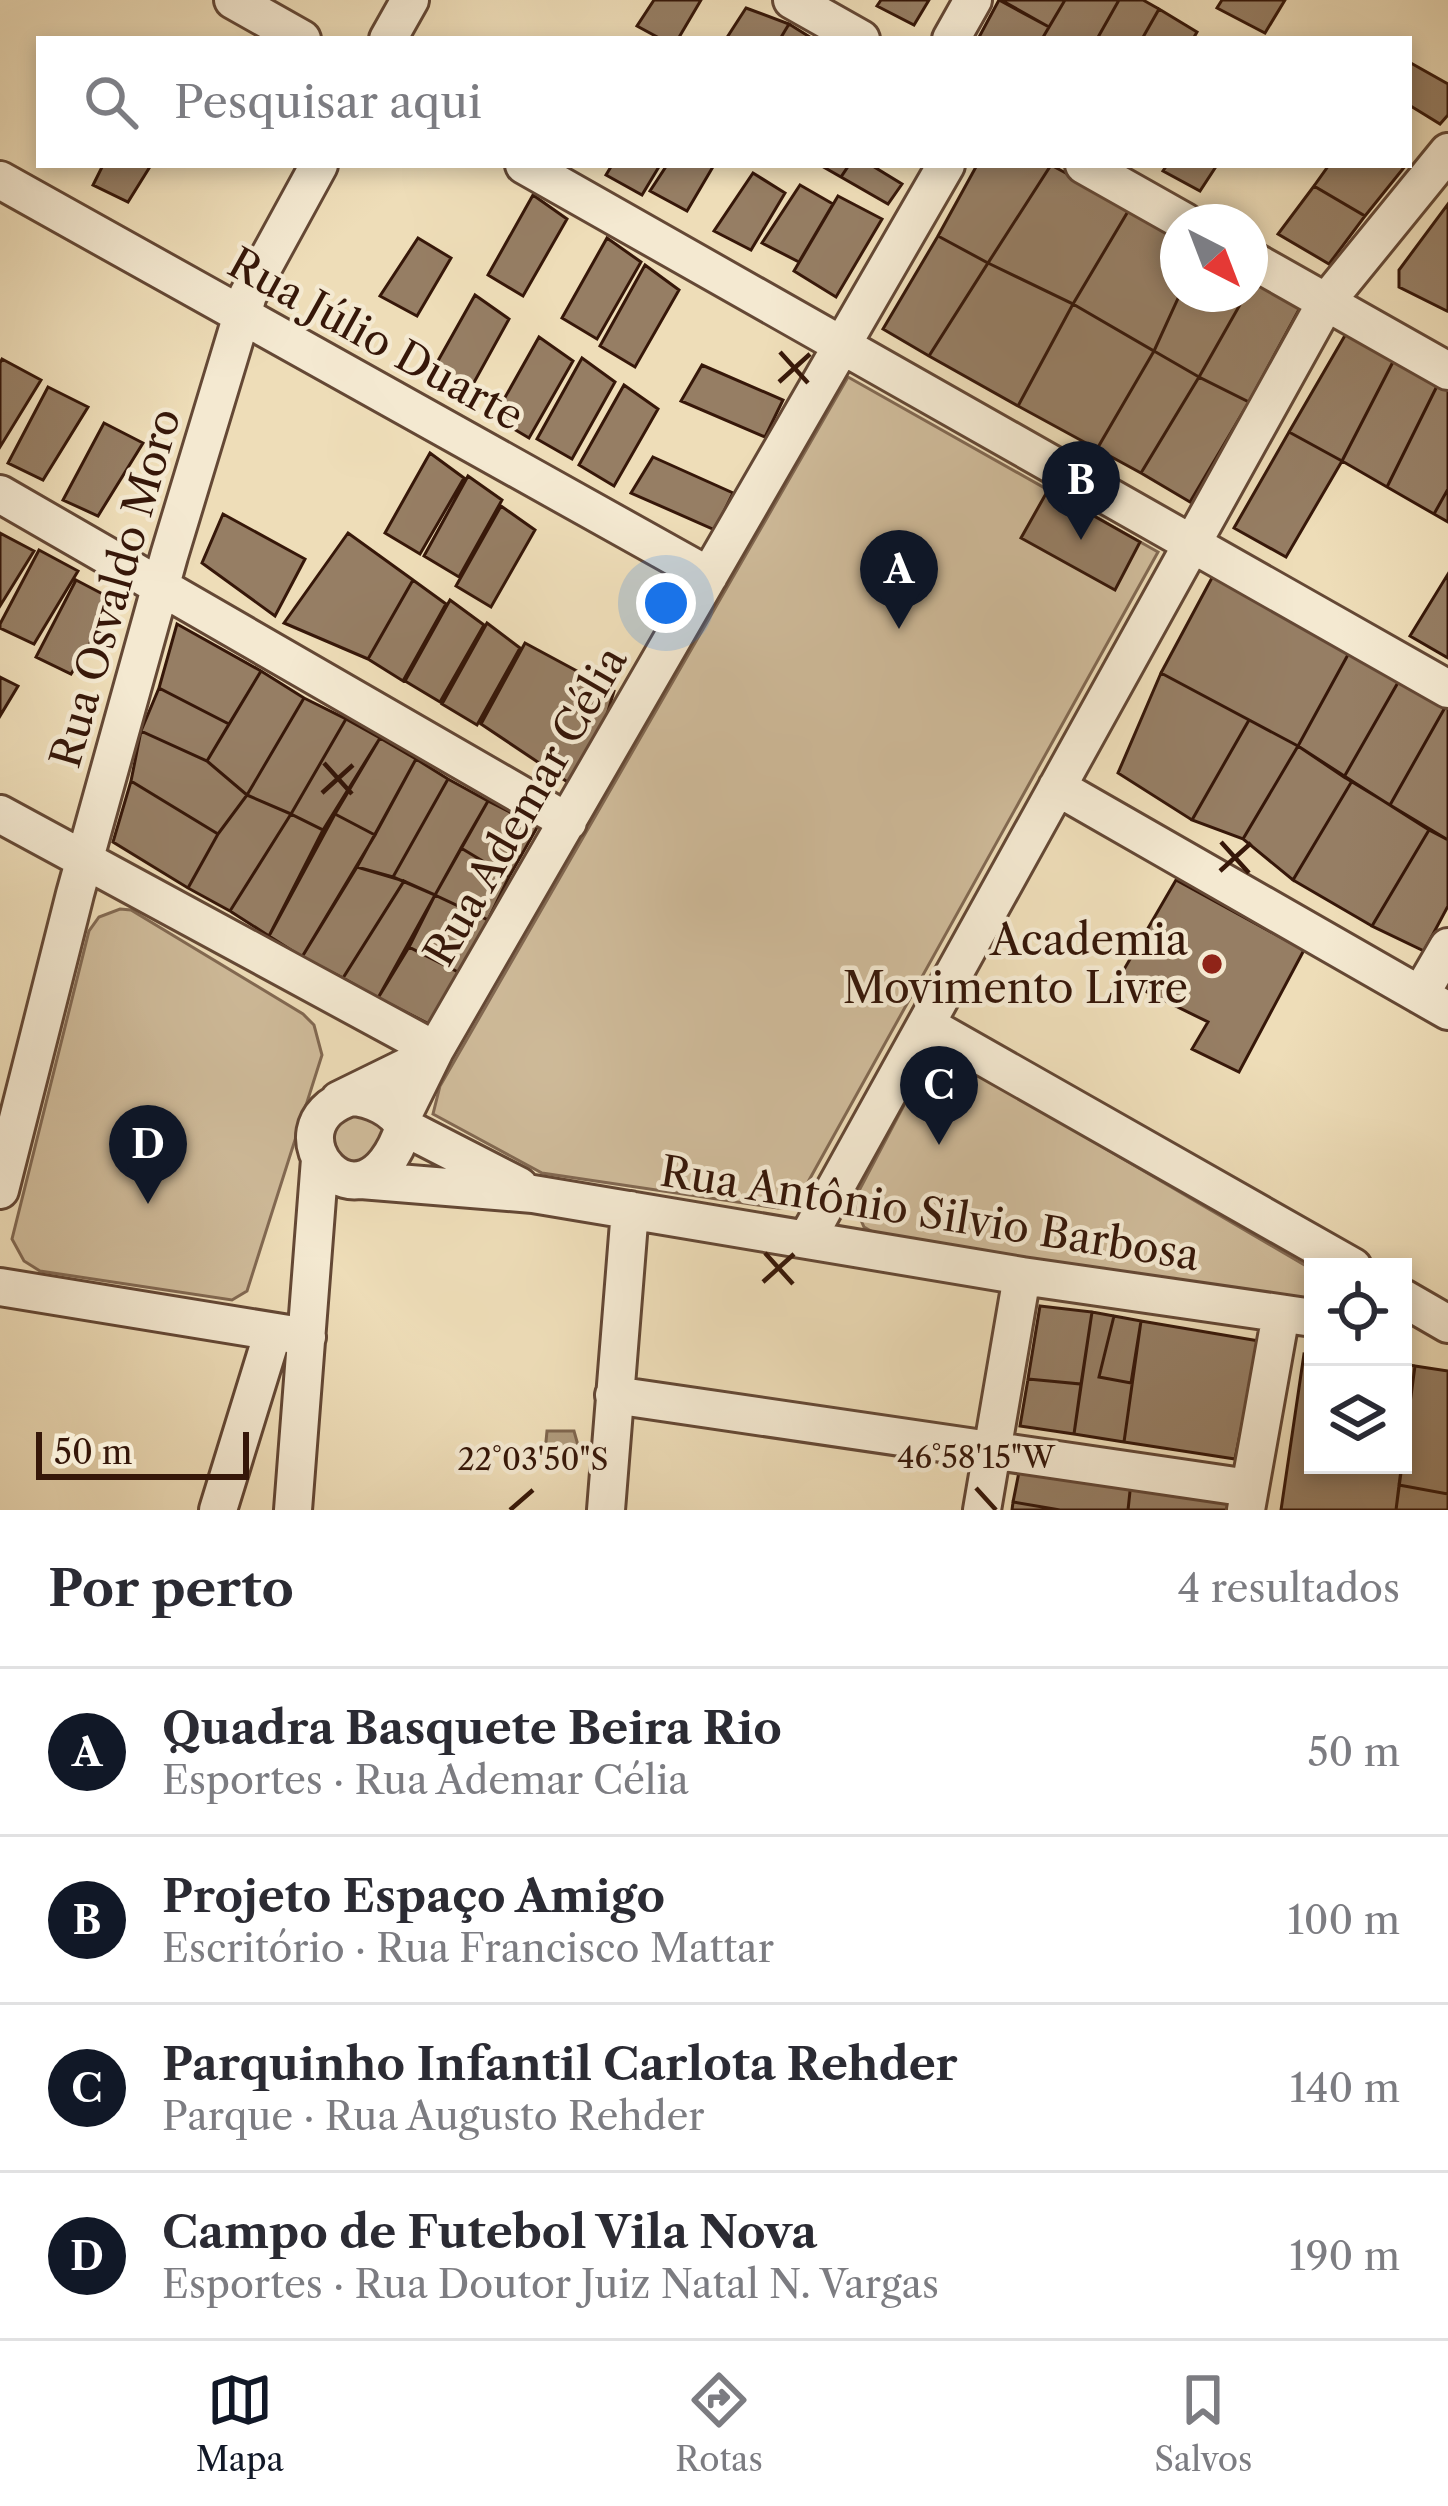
<!DOCTYPE html>
<html lang="pt">
<head>
<meta charset="utf-8">
<style>
  :root { --surface:#fff; --page:#f2f2f3; --text:#2b2b33; --muted:#7c7c81; --line:#e1e1e2; --accent:#111827 }
  body { margin:0; font-family:"Libre Caslon Text",serif; background:var(--page); color:var(--text) }
  .controls { position:absolute; right:36px; bottom:36px; display:grid; overflow:hidden; border-radius:0px; box-shadow:0 6px 18px #0003 }
  .controls button { width:108px; height:108px; display:grid; place-items:center; padding:0; border:0; border-bottom:3px solid var(--line); background:var(--surface); color:var(--text); font:60px sans-serif }
  .compass { position:absolute; left:1160px; top:204px; width:108px; height:108px; border-radius:50%; background:var(--surface); box-shadow:0 6px 18px #0003; rotate:138deg }
  .scale { position:absolute; left:36px; bottom:30px; width:213px; box-sizing:border-box; padding-left:12px; border:6px solid #361709; border-top:0; font-size:33px; line-height:42px; white-space:nowrap; color:#361709; -webkit-text-stroke:9px #f4e9d1; paint-order:stroke }
  .you { position:absolute; left:666px; top:603px; width:42px; height:42px; margin:-30px; border:9px solid #fff; border-radius:50%; background:#1a73e8; box-shadow:0 0 0 18px #1a73e833 }
  .badge { display:grid; place-items:center; width:78px; height:78px; border-radius:50%; background:var(--accent); color:#fff; font-size:39px; font-weight:700 }
  .pin { position:absolute; translate:-50% -99px; filter:drop-shadow(0 3px 6px #0008) }
  .pin::after { content:''; position:absolute; top:63px; width:42px; height:36px; background:inherit; clip-path:polygon(0 0,100% 0,50% 100%) }
  .list { margin:0; padding:0; list-style:none }
  h2 { display:flex; justify-content:space-between; align-items:center; height:156px; margin:0; padding:0 48px; font-size:51px }
  h2 small { font-size:39px; font-weight:400; color:var(--muted) }
  .list li { display:grid; grid-template-columns:78px 1fr auto; gap:36px; align-items:center; box-sizing:border-box; height:168px; padding:0 48px; border-top:3px solid var(--line) }
  .list b { display:block; font-size:45px; white-space:nowrap }
  .list p { margin:0; font-size:39px; white-space:nowrap; color:var(--muted) }
  .list em { font-size:39px; font-style:normal; color:var(--muted) }
  .icon { flex:none; width:66px; height:66px; fill:none; stroke:currentColor; stroke-width:2; stroke-linecap:round; stroke-linejoin:round }
  .map { position:relative; flex:none; width:1448px; height:1510px; overflow:hidden }
  .search { position:absolute; background:var(--surface); box-shadow:0 6px 18px #0003; left:36px; right:36px; top:36px; height:132px; display:flex; align-items:center; gap:30px; box-sizing:border-box; padding:0 42px; border-radius:0px; color:var(--muted); font-size:45px }
  .sheet { height:828px; background:var(--surface) }
  nav { display:flex; justify-content:space-around; align-items:center; box-sizing:border-box; height:168px; border-top:3px solid var(--line); background:var(--surface); font-size:33px; color:var(--muted) }
  nav a { display:grid; justify-items:center; gap:6px }
  nav .on { color:var(--accent) }
  .map>svg:first-child { display:block }
</style>
</head>
<body>
<div class="map">
<svg width="1448" height="1510" viewBox="0 0 1448 1510">
  <rect width="100%" height="100%" fill="#eeddb8"/>
  <filter id="stains"><feTurbulence type="fractalNoise" baseFrequency=".00167" numOctaves="4"/><feColorMatrix values="0 0 0 0 .2 0 0 0 0 .09 0 0 0 0 .02 0 0 0 .5 -.17"/></filter>
  <radialGradient id="worn" r=".72"><stop offset=".6" stop-color="#630" stop-opacity="0"/><stop offset="1" stop-color="#630" stop-opacity=".3"/></radialGradient>
  <path fill="#cfbb9a" stroke="#826952" stroke-width="3" d="M 848,377 L 1158,552 L 798,1200 L 791,1207 L 778,1208 L 542,1173 L 433,1114 L 440,1086 Z
    M 120,909 L 131,910 L 303,1014 L 314,1025 L 322,1055 L 247,1291 L 232,1300 L 40,1271 L 24,1261 L 12,1239 L 89,931 L 99,917 Z
    M 938,1058 L 956,1061 L 1313,1270 L 1313,1300 L 1128,1277 L 885,1239 L 864,1227 L 853,1202 L 923,1069 Z
    M 350,1113 L 378,1122 L 383,1131 L 374,1159 L 345,1162 L 332,1146 L 334,1126 Z"/>
  <path fill="#af9a7c" stroke="#7f664e" stroke-width="3" d="M 547,1431 L 574,1431 L 581,1456 L 545,1452 Z"/>
  <path fill="#967e64" stroke="#361709" stroke-width="3" d="M 654,0 L 701,0 L 678,39 L 661,39 L 637,26 Z
    M 881,0 L 929,0 L 914,25 L 877,6 Z
    M 999,0 L 1049,27 L 1042,39 L 978,39 Z
    M 1001,0 L 1065,0 L 1049,27 Z
    M 1065,0 L 1119,0 L 1097,39 L 1042,39 Z
    M 1119,0 L 1143,0 L 1159,9 L 1142,39 L 1097,39 Z
    M 1222,0 L 1285,0 L 1265,33 L 1217,8 Z
    M 746,8 L 789,24 L 780,39 L 726,39 Z
    M 1159,9 L 1197,32 L 1193,39 L 1142,39 Z
    M 789,24 L 813,39 L 780,39 Z
    M 1409,62 L 1448,84 L 1448,115 L 1440,124 L 1409,105 Z
    M 103,165 L 151,165 L 128,202 L 93,185 Z
    M 612,165 L 660,165 L 642,195 L 606,175 Z
    M 667,165 L 714,165 L 687,211 L 650,191 Z
    M 820,165 L 849,165 L 841,177 Z
    M 849,165 L 871,165 L 902,184 L 888,204 L 841,177 Z
    M 977,165 L 1051,165 L 988,263 L 938,236 Z
    M 1051,165 L 1130,208 L 1073,304 L 988,263 Z
    M 1167,165 L 1217,165 L 1200,191 L 1163,171 Z
    M 1329,165 L 1406,165 L 1365,216 L 1314,186 Z
    M 753,173 L 785,193 L 751,250 L 714,231 Z
    M 800,185 L 833,204 L 799,262 L 762,243 Z
    M 1314,186 L 1365,216 L 1329,264 L 1278,234 Z
    M 533,195 L 567,219 L 523,296 L 488,275 Z
    M 838,196 L 882,219 L 836,297 L 794,271 Z
    M 1448,204 L 1448,309 L 1447,311 L 1399,287 L 1399,270 Z
    M 1130,208 L 1178,235 L 1180,294 L 1154,351 L 1073,304 Z
    M 938,236 L 988,263 L 929,356 L 883,329 Z
    M 418,238 L 451,258 L 417,316 L 380,296 Z
    M 607,238 L 641,262 L 597,339 L 562,318 Z
    M 988,263 L 1073,304 L 1018,406 L 929,356 Z
    M 645,265 L 679,290 L 635,367 L 600,346 Z
    M 1254,280 L 1301,306 L 1249,402 L 1199,377 L 1246,294 L 1250,294 Z
    M 1180,294 L 1246,294 L 1199,377 L 1154,351 Z
    M 475,295 L 509,319 L 466,397 L 430,375 Z
    M 1073,304 L 1154,351 L 1097,449 L 1018,406 Z
    M 1347,332 L 1395,358 L 1342,461 L 1289,432 Z
    M 539,337 L 573,361 L 529,438 L 494,417 Z
    M 1154,351 L 1199,377 L 1141,473 L 1097,449 Z
    M 582,358 L 615,382 L 572,459 L 537,439 Z
    M 1395,358 L 1439,382 L 1387,487 L 1342,461 Z
    M 2,359 L 41,380 L 0,447 L 0,363 Z
    M 702,365 L 783,400 L 765,437 L 681,401 Z
    M 1199,377 L 1249,402 L 1190,502 L 1141,473 Z
    M 1439,382 L 1448,388 L 1448,489 L 1434,514 L 1387,487 Z
    M 624,385 L 658,409 L 614,486 L 579,465 Z
    M 48,387 L 88,407 L 43,480 L 8,463 Z
    M 104,423 L 143,443 L 98,516 L 63,500 Z
    M 1289,432 L 1342,461 L 1286,557 L 1234,528 Z
    M 430,453 L 464,478 L 420,554 L 385,533 Z
    M 653,457 L 733,493 L 715,530 L 631,493 Z
    M 468,476 L 502,500 L 459,577 L 424,556 Z
    M 1448,489 L 1448,522 L 1434,514 Z
    M 1048,490 L 1140,542 L 1115,590 L 1021,538 Z
    M 501,506 L 535,530 L 491,607 L 456,586 Z
    M 223,514 L 305,559 L 275,616 L 202,563 Z
    M 0,533 L 34,551 L 0,606 Z
    M 348,533 L 413,580 L 368,659 L 284,623 Z
    M 39,550 L 78,571 L 34,644 L 0,628 L 0,624 Z
    M 1214,574 L 1350,651 L 1298,746 L 1161,673 Z
    M 1448,574 L 1448,658 L 1410,636 Z
    M 76,580 L 116,601 L 71,674 L 36,657 Z
    M 413,580 L 446,604 L 403,681 L 368,659 Z
    M 450,600 L 484,625 L 440,702 L 405,681 Z
    M 487,623 L 520,648 L 477,725 L 442,704 Z
    M 177,624 L 261,671 L 229,724 L 159,688 Z
    M 525,643 L 614,691 L 584,793 L 481,724 Z
    M 1350,651 L 1400,679 L 1344,777 L 1298,746 Z
    M 261,671 L 304,698 L 247,795 L 207,761 Z
    M 1161,673 L 1249,720 L 1192,820 L 1118,773 Z
    M 0,677 L 18,686 L 0,716 Z
    M 1400,679 L 1447,704 L 1390,805 L 1344,777 Z
    M 159,688 L 229,724 L 207,761 L 141,731 Z
    M 304,698 L 346,719 L 291,814 L 247,795 Z
    M 1447,704 L 1448,704 L 1448,840 L 1390,805 Z
    M 346,719 L 380,738 L 323,830 L 291,814 Z
    M 1249,720 L 1298,746 L 1243,839 L 1192,820 Z
    M 141,731 L 207,761 L 247,795 L 218,834 L 131,781 Z
    M 380,738 L 416,759 L 375,835 L 335,814 Z
    M 1298,746 L 1352,781 L 1293,880 L 1243,839 Z
    M 416,759 L 448,779 L 393,877 L 357,867 Z
    M 448,779 L 488,801 L 435,895 L 393,877 Z
    M 131,781 L 218,834 L 188,888 L 113,842 Z
    M 1352,781 L 1429,830 L 1372,926 L 1293,880 Z
    M 247,795 L 291,814 L 230,911 L 188,888 L 218,834 Z
    M 488,801 L 538,826 L 509,877 L 461,848 Z
    M 291,814 L 323,830 L 269,936 L 230,911 Z
    M 335,814 L 375,835 L 302,957 L 269,936 Z
    M 1429,830 L 1448,840 L 1448,906 L 1424,951 L 1372,926 Z
    M 461,848 L 509,877 L 488,920 L 435,895 Z
    M 357,867 L 404,881 L 343,978 L 302,957 Z
    M 1176,880 L 1304,950 L 1239,1072 L 1192,1049 L 1208,1022 L 1119,978 Z
    M 404,881 L 435,895 L 378,998 L 343,978 Z
    M 435,895 L 488,920 L 460,973 L 409,947 Z
    M 409,947 L 460,973 L 429,1024 L 378,998 Z
    M 1040,1306 L 1092,1312 L 1081,1384 L 1028,1379 Z
    M 1092,1312 L 1141,1321 L 1124,1442 L 1074,1434 Z
    M 1114,1316 L 1141,1321 L 1131,1383 L 1099,1377 Z
    M 1141,1321 L 1259,1341 L 1235,1459 L 1124,1442 Z
    M 1304,1354 L 1313,1355 L 1313,1465 L 1402,1465 L 1396,1510 L 1281,1510 Z
    M 1403,1364 L 1415,1366 L 1403,1456 Z
    M 1415,1366 L 1448,1371 L 1448,1494 L 1399,1485 Z
    M 1028,1379 L 1081,1384 L 1074,1434 L 1020,1426 Z
    M 1020,1467 L 1131,1482 L 1128,1510 L 1060,1510 L 1013,1502 Z
    M 1131,1482 L 1229,1494 L 1227,1510 L 1128,1510 Z
    M 1399,1485 L 1448,1494 L 1448,1510 L 1396,1510 Z
    M 1013,1502 L 1060,1510 L 1012,1510 Z"/>
  <g fill="none" stroke-linecap="round" stroke-linejoin="round">
    <defs>
      <path id="minor" d="M 233,0 L 302,39
        M 792,0 L 861,39
        M 388,39 L 410,0
        M 951,39 L 973,0
        M 524,165 L 1448,689
        M 1084,165 L 1185,222
        M 0,180 L 709,576
        M 1250,259 L 1448,371
        M 0,494 L 568,822
        M 1057,787 L 1448,1011
        M 0,814 L 435,1050
        M 1420,995 L 1448,947
        M 927,1025 L 1353,1267
        M 351,1097 C 371,1098 394,1108 404,1127 C 363,1250 261,1126 351,1097 Z
        M 339,1100 L 433,1054
        M 401,1119 L 435,1050 L 946,165
        M 404,1127 L 519,1186
        M 361,1180 L 533,1194 L 1022,1276 L 1313,1318
        M 0,1190 L 75,894 L 169,556 L 248,295 L 319,165
        M 808,1237 L 1326,302 L 1448,152
        M 0,1287 L 307,1337
        M 1403,1298 L 1448,1324
        M 614,1395 L 1249,1488
        M 218,1510 L 273,1332
        M 293,1510 L 320,1159
        M 606,1510 L 630,1210
        M 982,1510 L 1022,1276
        M 1246,1510 L 1281,1314"/>
    </defs>
    <use href="#minor" stroke="#644835" stroke-width="42"/>
    <use href="#minor" stroke="#f4e9d1" stroke-width="36"/>
  </g>
  <path fill="none" stroke="#361709" stroke-width="4.5" d="M 780,352 L 808,383M 779,382 L 810,354M 324,763 L 352,794M 322,793 L 353,765M 1221,842 L 1249,873M 1220,871 L 1251,843M 765,1253 L 793,1284M 763,1282 L 794,1254M 976,1488 L 996,1510M 510,1510 L 533,1490"/>
  <circle fill="#8f2418" stroke="#f4e9d1" stroke-width="4.5" cx="1212" cy="964" r="12"/>
  <g text-anchor="middle" stroke-width="9" stroke-linejoin="round" paint-order="stroke">
    <g font-size="42" fill="#361709" stroke="#f4e9d1">
      <text transform="translate(376 339) rotate(29)" y="15">Rua Júlio Duarte</text>
      <text transform="translate(115 588) rotate(-74)" y="15">Rua Osvaldo Moro</text>
      <text transform="translate(525 806) rotate(-60)" y="15">Rua Ademar Célia</text>
      <text transform="translate(930 1213) rotate(9)" y="15">Rua Antônio Silvio Barbosa</text>
    </g>
    <g font-size="42" fill="#361709" stroke="#f4e9d1" text-anchor="end">
      <text x="1188" y="955">Academia<tspan x="1188" dy="48">Movimento Livre</tspan></text>
    </g>
  </g>
  <g font-size="30" text-anchor="middle" fill="#361709" stroke="#f4e9d1" stroke-width="9" stroke-linejoin="round" paint-order="stroke">
    <text x="976" y="1468">46°58'15"W</text>
    <text x="533" y="1470">22°03'50"S</text>
  </g>
  <rect width="100%" height="100%" filter="url(#stains)"/>
  <rect width="100%" height="100%" fill="url(#worn)"/>
</svg>
<div class="controls">
<button><svg class="icon" aria-label="locate" viewBox="0 0 24 24"><circle cx="12" cy="12" r="6"/><path d="M12 2v4M12 18v4M2 12h4M18 12h4"/></svg></button>
<button><svg class="icon" aria-label="layers" viewBox="0 0 24 24"><path d="M12 4l9 5-9 5-9-5zM3 14l9 5 9-5"/></svg></button>
</div>
<svg class="compass" viewBox="-18 -18 36 36"><path d="M0-13l5 13h-10z" fill="#e53935"/><path d="M0 13l5-13h-10z" fill="#7c7c81"/></svg>
<div class="scale">50 m</div>
<div class="you"></div>
<div class="pin badge" style="left:899px;top:629px">A</div>
<div class="pin badge" style="left:1081px;top:540px">B</div>
<div class="pin badge" style="left:939px;top:1145px">C</div>
<div class="pin badge" style="left:148px;top:1204px">D</div>
<div class="search"><svg class="icon" aria-label="search" viewBox="0 0 24 24"><circle cx="10" cy="10" r="6"/><path d="M15 15l6 6"/></svg>Pesquisar aqui</div>
</div>
<section class="sheet">
<h2>Por perto<small>4 resultados</small></h2>
<ul class="list">
<li><span class="badge">A</span><div><b>Quadra Basquete Beira Rio</b><p>Esportes · Rua Ademar Célia</p></div><em>50 m</em></li>
<li><span class="badge">B</span><div><b>Projeto Espaço Amigo</b><p>Escritório · Rua Francisco Mattar</p></div><em>100 m</em></li>
<li><span class="badge">C</span><div><b>Parquinho Infantil Carlota Rehder</b><p>Parque · Rua Augusto Rehder</p></div><em>140 m</em></li>
<li><span class="badge">D</span><div><b>Campo de Futebol Vila Nova</b><p>Esportes · Rua Doutor Juiz Natal N. Vargas</p></div><em>190 m</em></li>
</ul>
</section>
<nav>
<a class="on"><svg class="icon" aria-label="map" viewBox="0 0 24 24"><path d="M3 6l6-2 6 2 6-2v14l-6 2-6-2-6 2zM9 4v14M15 6v14"/></svg>Mapa</a>
<a><svg class="icon" aria-label="directions" viewBox="0 0 24 24"><path d="M12 3l9 9-9 9-9-9zM9 14v-3h6M13 9l2 2-2 2"/></svg>Rotas</a>
<a><svg class="icon" aria-label="saved" viewBox="0 0 24 24"><path d="M7 4h10v16l-5-4-5 4z"/></svg>Salvos</a>
</nav>
</body>
</html>
